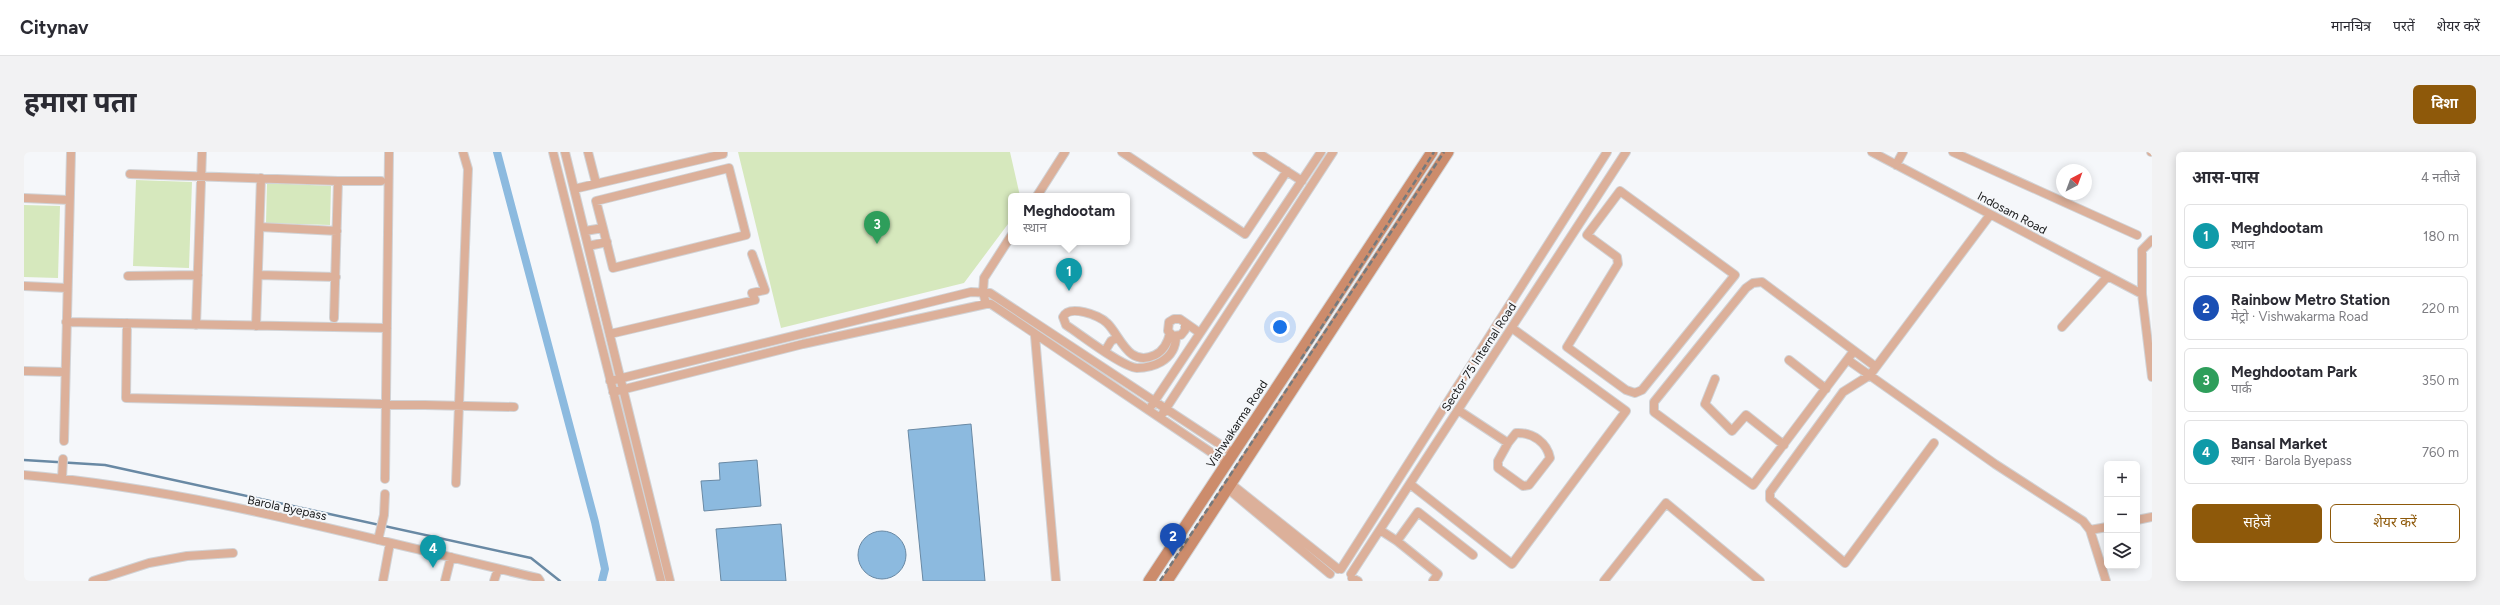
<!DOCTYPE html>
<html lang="hi">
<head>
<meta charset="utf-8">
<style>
  :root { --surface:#fff; --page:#f2f2f3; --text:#2b2b33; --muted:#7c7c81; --line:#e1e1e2; --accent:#8e590a }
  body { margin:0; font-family:Figtree,"Noto Sans Devanagari",sans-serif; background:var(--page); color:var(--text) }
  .controls { position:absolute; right:12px; bottom:12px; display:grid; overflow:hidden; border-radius:6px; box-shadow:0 2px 10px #0003 }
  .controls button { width:36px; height:36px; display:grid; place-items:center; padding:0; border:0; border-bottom:1px solid var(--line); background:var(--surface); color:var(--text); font:20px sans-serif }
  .compass { position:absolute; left:2032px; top:12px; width:36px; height:36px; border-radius:50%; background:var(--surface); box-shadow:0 2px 10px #0003; rotate:41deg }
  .you { position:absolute; left:1256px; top:175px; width:14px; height:14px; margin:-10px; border:3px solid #fff; border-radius:50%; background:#1a73e8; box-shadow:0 0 0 6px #1a73e833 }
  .badge { display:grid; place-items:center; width:26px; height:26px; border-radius:50%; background:var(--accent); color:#fff; font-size:13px; font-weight:700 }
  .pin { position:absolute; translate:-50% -33px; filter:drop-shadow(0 1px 2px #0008) }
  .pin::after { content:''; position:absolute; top:21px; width:14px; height:12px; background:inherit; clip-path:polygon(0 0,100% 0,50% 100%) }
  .popup { position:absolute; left:984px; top:41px; width:122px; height:52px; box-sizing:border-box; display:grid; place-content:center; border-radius:6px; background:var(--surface); filter:drop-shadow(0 1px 3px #0005); font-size:13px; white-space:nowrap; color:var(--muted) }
  .popup b { font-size:15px; color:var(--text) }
  .popup::after { content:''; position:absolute; left:50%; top:100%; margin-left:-8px; border:8px solid transparent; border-top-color:var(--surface) }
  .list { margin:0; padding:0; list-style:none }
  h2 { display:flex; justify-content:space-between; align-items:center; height:52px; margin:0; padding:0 16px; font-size:17px }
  h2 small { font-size:13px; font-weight:400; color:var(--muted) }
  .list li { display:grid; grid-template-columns:26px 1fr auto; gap:12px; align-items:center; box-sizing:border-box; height:64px; margin:0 8px 8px; padding:0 8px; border:1px solid var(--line); border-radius:6px }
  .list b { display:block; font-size:15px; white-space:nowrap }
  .list p { margin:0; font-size:13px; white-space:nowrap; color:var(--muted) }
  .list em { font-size:13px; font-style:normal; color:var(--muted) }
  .actions { display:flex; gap:8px; padding:12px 16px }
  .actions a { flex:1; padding:9px 0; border:1px solid var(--accent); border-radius:6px; text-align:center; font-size:14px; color:var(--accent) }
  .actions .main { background:var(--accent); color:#fff }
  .icon { flex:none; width:22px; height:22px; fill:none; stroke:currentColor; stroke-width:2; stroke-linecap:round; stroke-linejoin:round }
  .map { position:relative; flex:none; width:2128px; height:429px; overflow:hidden; border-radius:6px }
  header { display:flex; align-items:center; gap:24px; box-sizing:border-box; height:56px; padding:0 20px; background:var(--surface); border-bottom:1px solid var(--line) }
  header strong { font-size:19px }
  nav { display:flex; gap:22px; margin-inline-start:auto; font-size:14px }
  .intro { display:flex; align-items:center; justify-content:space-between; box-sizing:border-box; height:96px; padding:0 24px }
  h1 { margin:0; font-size:28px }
  .button { padding:10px 18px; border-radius:6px; background:var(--accent); color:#fff; font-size:14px; font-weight:700 }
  main { display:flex; gap:24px; padding:0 24px }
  aside { flex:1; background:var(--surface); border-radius:6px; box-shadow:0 2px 10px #0003 }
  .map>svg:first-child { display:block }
</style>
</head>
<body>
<header>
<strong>Citynav</strong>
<nav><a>मानचित्र</a><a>परतें</a><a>शेयर करें</a></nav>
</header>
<div class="intro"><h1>हमारा पता</h1><a class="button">दिशा</a></div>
<main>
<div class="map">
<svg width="2128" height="429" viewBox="0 0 2128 429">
  <rect width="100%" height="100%" fill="#f5f7fa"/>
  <path fill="#d6e8bd" d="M 714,0 L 986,0 L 996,44 L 987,44 L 987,68 L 940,131 L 757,176 Z
    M 112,28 L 168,30 L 165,116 L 109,114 Z
    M 243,31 L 307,34 L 306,73 L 242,71 Z
    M 0,53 L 36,54 L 34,126 L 0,125 Z"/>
  <path fill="#8cbadf" stroke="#6989a4" d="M 947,272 L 961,429 L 899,429 L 884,278 Z
    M 733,308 L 737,354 L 680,359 L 677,329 L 696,328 L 695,311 Z
    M 757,372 L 762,429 L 697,429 L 692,377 Z
    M834 403a24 24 0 1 1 48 0a24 24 0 1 1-48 0Z"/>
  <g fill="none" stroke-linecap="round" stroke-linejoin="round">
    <path stroke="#6989a4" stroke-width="2.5" d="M 0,308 L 81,313 L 507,406 L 536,429"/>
    <path stroke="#8cbadf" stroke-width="8" d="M 473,0 L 571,370 L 581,417 L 578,429"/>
    <defs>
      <path id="street" d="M 529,0 L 637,429
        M 541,0 L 646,429
        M 564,0 L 572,31
        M 1098,0 L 1221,82 L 1263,19
        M 1233,0 L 1278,29
        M 1848,0 L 2118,142
        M 1929,0 L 2113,83
        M 2127,0 L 2128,0
        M 1872,13 L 1879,0
        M 106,22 L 314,29 L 357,29
        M 550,37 L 699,2 L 699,0
        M 1596,39 L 1711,123 L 1618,238 L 1611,241 L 1602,238 L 1543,195 L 1594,112 L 1593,105 L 1563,83 Z
        M 1013,44 L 1041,0
        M 0,46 L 45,48
        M 236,75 L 313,79
        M 561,79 L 579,76 L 572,49 L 705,16 L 722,83 L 589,116 L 579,76
        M 2128,88 L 2118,98 L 2118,142 L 2128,225
        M 564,94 L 583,90
        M 234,123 L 312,125
        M 104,124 L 174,123
        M 0,134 L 43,136
        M 962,152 L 959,140 L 960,126 L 987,84
        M 310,166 L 314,29
        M 42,170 L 363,176
        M 103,171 L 102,246 L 490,255
        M 1161,171 L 1161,178 L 1157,183 L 1149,184 L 1144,179 L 1145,170 L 1150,167 L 1156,167 L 1176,181
        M 172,173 L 178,0
        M 232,174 L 237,26
        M 2038,175 L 2084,124
        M 1146,181 C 1144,190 1139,199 1131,203 C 1104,216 1096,183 1083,171 C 1075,163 1045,152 1039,165 L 1042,173 C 1056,182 1098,215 1113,216 C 1121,216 1130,214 1137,210 C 1147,204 1152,195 1152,184
        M 586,182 L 731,148 L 728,141 L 741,138 L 728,102
        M 1011,184 L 1032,429
        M 1081,199 L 1087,189 L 1093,186
        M 1829,200 L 1729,333 L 1630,260 L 1630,250 L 1722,136 L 1729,131 L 1738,130 L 1852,215
        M 1765,208 L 1802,237
        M 1824,208 L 1971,312 L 2059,369 L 2066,378 L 2082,429
        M 0,219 L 40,220
        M 1691,227 L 1681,252 L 1708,279 L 1722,263 L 1760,293
        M 586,229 L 947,140 L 966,141 L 1209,301
        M 589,240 L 779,192 L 962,152 L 967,152 L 1203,311
        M 1128,253 L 1297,0
        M 1434,258 L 1484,291 L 1492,281 C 1509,280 1523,291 1526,306 L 1505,333 L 1499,334 L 1474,316 L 1474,309 L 1484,291
        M 1139,261 L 1309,0
        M 40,289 L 47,0
        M 1910,291 L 1821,411 L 1746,347 L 1746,340 L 1819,240 L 1846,223 L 1966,63
        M 0,323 C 174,338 344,387 514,426 L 516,429
        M 38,326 L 39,307
        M 361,327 L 365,0
        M 432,331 L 444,17 L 439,0
        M 1207,332 L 1314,417
        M 1386,332 L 1488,412 L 1602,259 L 1488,176
        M 1204,337 L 1306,422
        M 2113,368 L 2128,365
        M 1356,378 L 1373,389
        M 2066,378 L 2083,375
        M 354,388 L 360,363 L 361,342
        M 1317,417 L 1583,0
        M 1327,422 L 1602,0
        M 1328,426 L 1334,429
        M 69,429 L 125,411 L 163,404 L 209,401
        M 359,429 L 366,391
        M 421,429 L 427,405
        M 470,429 L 474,417
        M 1409,429 L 1414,422 L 1373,389 L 1394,360 L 1449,403
        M 1580,429 L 1642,351 L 1736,429"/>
      <path id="secondary" d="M 1125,429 L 1408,0
        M 1143,429 L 1424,0"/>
    </defs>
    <use href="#street" stroke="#d1d3d6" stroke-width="10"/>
    <use href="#secondary" stroke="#d1d3d6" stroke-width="13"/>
    <use href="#street" stroke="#dcb09a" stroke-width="8"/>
    <use href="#secondary" stroke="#cc8c6c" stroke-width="11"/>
    <path stroke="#77797b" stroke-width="2.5" stroke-dasharray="6 3" stroke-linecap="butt" d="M 1277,207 L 1410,0
      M 1136,429 L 1420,0"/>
  </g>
  <g text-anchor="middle" stroke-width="4" stroke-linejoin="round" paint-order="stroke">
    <g font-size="12" fill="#171819" stroke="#f5f7fa">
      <text transform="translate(1988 61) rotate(28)" y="4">Indosam Road</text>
      <text transform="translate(1455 205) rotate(-57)" y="4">Sector 75 Internal Road</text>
      <text transform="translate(1213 272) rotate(-57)" y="4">Vishwakarma Road</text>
      <text transform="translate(263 356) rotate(12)" y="4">Barola Byepass</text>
    </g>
  </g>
</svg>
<div class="controls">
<button>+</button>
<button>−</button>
<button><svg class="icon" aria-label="layers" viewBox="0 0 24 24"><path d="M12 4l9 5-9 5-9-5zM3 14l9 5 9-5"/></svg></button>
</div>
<svg class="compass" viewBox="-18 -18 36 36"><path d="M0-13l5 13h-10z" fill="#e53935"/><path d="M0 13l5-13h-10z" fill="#7c7c81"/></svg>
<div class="you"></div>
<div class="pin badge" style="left:1045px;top:139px;background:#0f9aa8">1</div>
<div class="popup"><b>Meghdootam</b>स्थान</div>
<div class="pin badge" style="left:1149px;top:404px;background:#1a4fb4">2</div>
<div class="pin badge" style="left:853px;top:92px;background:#2e9e5b">3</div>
<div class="pin badge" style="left:409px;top:416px;background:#0f9aa8">4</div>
</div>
<aside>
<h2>आस-पास<small>4 नतीजे</small></h2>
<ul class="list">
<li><span class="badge" style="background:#0f9aa8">1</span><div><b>Meghdootam</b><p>स्थान</p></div><em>180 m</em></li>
<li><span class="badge" style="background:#1a4fb4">2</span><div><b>Rainbow Metro Station</b><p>मेट्रो · Vishwakarma Road</p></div><em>220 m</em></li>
<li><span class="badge" style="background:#2e9e5b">3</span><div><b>Meghdootam Park</b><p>पार्क</p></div><em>350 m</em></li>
<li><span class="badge" style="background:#0f9aa8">4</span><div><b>Bansal Market</b><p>स्थान · Barola Byepass</p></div><em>760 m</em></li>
</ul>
<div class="actions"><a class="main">सहेजें</a><a>शेयर करें</a></div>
</aside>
</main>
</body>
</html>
